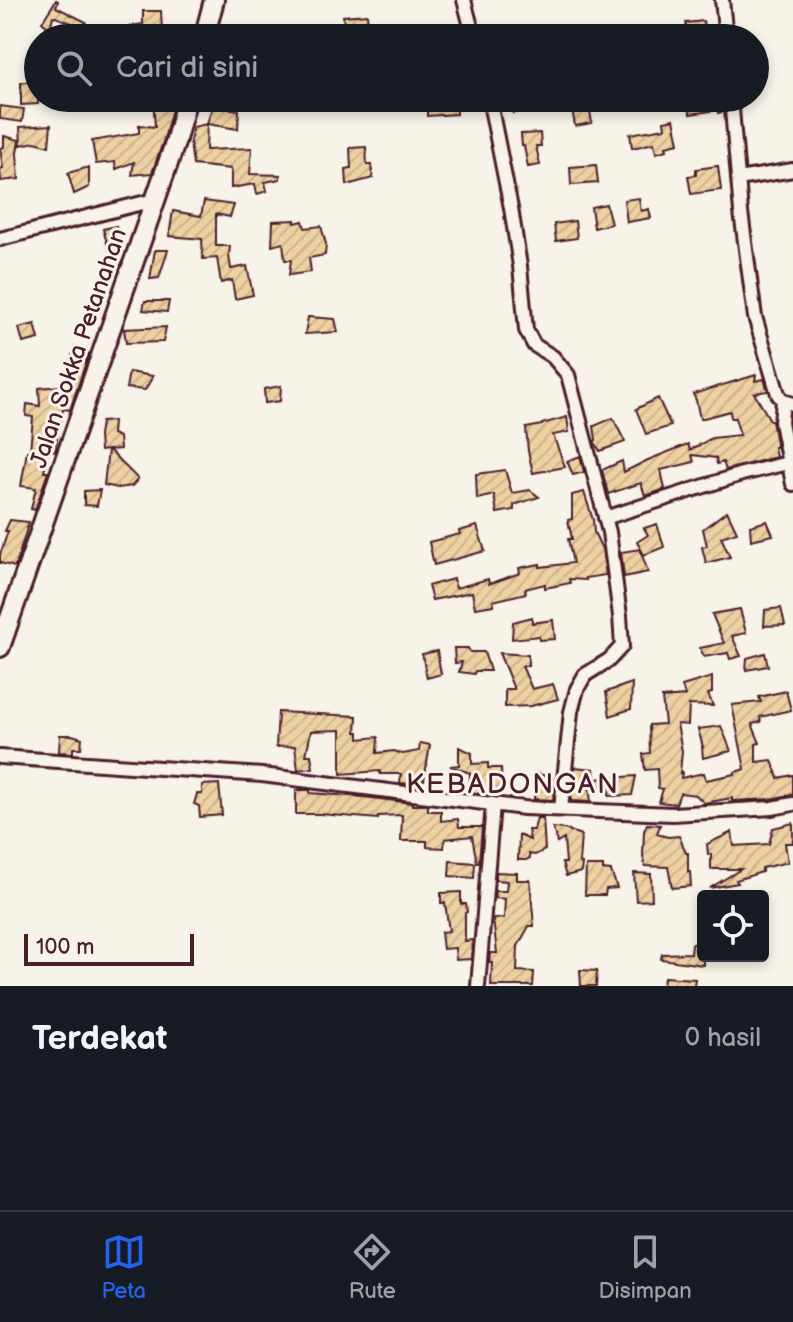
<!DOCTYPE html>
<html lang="id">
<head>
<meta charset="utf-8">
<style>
  :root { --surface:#171b24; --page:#20242c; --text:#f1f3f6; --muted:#9ea1a6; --line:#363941; --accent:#2563eb }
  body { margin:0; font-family:"Balsamiq Sans",sans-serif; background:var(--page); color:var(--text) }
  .controls { position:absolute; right:24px; bottom:24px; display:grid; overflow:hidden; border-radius:8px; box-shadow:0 4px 12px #0003 }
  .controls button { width:72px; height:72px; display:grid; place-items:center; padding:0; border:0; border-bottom:2px solid var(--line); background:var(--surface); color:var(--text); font:40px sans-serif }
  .scale { position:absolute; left:24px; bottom:20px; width:170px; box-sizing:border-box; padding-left:8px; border:4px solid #4a1f2b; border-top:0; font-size:22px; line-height:28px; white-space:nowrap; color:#4a1f2b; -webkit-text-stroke:6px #f7f3e8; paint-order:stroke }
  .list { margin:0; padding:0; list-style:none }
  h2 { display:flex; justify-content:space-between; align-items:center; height:104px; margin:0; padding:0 32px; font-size:34px }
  h2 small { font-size:26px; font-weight:400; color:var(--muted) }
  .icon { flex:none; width:44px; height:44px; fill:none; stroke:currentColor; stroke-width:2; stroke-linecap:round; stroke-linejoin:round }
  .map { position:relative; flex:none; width:793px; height:986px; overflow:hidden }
  .search { position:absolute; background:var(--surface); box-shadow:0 4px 12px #0003; left:24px; right:24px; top:24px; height:88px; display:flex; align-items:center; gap:20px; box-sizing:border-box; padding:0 28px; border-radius:44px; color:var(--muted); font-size:30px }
  .sheet { height:224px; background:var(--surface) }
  nav { display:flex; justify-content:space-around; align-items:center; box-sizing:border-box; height:112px; border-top:2px solid var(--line); background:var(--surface); font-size:22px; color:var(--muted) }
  nav a { display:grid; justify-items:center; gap:4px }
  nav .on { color:var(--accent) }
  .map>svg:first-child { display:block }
</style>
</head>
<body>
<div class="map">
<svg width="793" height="986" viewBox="0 0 793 986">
  <defs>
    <pattern id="building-hatch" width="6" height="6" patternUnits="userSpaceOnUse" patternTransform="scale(2)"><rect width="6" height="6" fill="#eed1a2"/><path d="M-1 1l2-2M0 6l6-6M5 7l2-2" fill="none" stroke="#ceb38c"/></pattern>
  </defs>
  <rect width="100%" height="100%" fill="#f7f3e8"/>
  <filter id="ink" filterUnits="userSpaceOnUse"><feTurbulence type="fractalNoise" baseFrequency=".0125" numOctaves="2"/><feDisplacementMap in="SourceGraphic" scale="16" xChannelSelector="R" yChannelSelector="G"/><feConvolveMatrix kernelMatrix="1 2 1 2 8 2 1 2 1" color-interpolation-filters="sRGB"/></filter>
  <g filter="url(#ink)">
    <path fill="url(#building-hatch)" stroke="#4a1f2b" stroke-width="2" d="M 56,0 L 58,1 L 56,7 L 86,22 L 84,27 L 81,26 L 77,35 L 68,33 L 72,23 L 53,16 L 50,29 L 42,22 Z
      M 143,11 L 161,11 L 162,31 L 133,36 L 131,26 L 143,24 Z
      M 367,14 L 368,24 L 344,27 L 343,16 Z
      M 703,21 L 706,38 L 686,38 L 686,23 Z
      M 21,82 L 32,82 L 32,87 L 38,86 L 38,104 L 21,105 Z
      M 153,98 L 175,98 L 164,139 L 152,173 L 132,175 L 134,162 L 116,169 L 115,162 L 96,164 L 92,141 L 139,133 L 139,125 L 155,127 Z
      M 215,98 L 225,98 L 223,108 L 239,110 L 238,129 L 207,124 Z
      M 400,98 L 457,98 L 457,114 L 427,116 L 427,108 L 400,108 Z
      M 510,98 L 533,98 L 535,109 L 513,113 Z
      M 689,98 L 722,98 L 723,112 L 718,113 L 718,110 L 690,114 Z
      M 588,100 L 592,123 L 575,126 L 571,103 Z
      M 0,106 L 24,109 L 22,122 L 0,119 Z
      M 674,119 L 679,143 L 666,146 L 667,150 L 656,153 L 654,143 L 632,148 L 630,134 L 665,128 L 664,121 Z
      M 207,124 L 206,150 L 252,148 L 250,174 L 280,175 L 280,179 L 265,182 L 267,191 L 257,194 L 255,184 L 231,188 L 231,169 L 193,165 L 190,142 L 193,127 Z
      M 51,125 L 49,146 L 35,142 L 21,145 L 20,127 Z
      M 540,133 L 541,146 L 536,146 L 540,165 L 528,167 L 524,146 L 522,146 L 521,134 Z
      M 4,136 L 19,140 L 17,153 L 19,179 L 1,181 L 0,169 L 3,168 L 0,148 L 4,147 Z
      M 366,147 L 367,165 L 371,165 L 373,178 L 347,185 L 346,169 L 351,168 L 350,148 Z
      M 596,165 L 598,183 L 571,185 L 570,167 Z
      M 718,166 L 721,190 L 691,194 L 688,176 L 696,175 L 696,169 Z
      M 89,167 L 89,187 L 74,194 L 68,173 Z
      M 639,198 L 641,211 L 649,209 L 651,218 L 627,222 L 624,200 Z
      M 204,201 L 234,205 L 230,217 L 216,214 L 216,246 L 230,246 L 229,256 L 231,269 L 247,266 L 253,295 L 235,299 L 232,280 L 221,283 L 217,258 L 203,259 L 202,239 L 169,236 L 173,211 L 201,216 Z
      M 606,204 L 611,224 L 594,228 L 591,207 Z
      M 295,220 L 295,223 L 303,221 L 305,228 L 321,226 L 326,244 L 325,255 L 309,258 L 311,272 L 289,275 L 291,260 L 285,260 L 283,243 L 272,246 L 273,221 Z
      M 575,221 L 577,238 L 556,241 L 554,224 Z
      M 116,226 L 122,247 L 109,250 L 103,229 Z
      M 155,250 L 168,250 L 159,278 L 150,279 Z
      M 145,301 L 169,301 L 167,312 L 143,310 Z
      M 308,317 L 335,319 L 338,332 L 305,334 Z
      M 35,324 L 39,339 L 23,343 L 19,328 Z
      M 166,327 L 163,342 L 126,343 L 124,329 Z
      M 75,347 L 89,353 L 70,410 L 63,409 L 61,421 L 59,421 L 56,449 L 55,451 L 48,450 L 44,472 L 48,472 L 35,510 L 31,509 L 36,488 L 21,486 L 27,451 L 30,451 L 33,417 L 26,416 L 27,404 L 40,406 L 39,388 L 61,386 Z
      M 129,372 L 153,376 L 145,390 L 126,388 Z
      M 756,375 L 755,381 L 764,379 L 768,391 L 754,393 L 770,420 L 772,420 L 776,444 L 776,447 L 774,447 L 776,457 L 726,470 L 723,462 L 717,464 L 716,458 L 692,455 L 694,462 L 661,470 L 665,489 L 645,496 L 641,483 L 608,494 L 602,470 L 622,461 L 624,472 L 648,460 L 688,444 L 690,450 L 712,438 L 740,435 L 735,418 L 731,418 L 730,411 L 700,419 L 696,400 L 693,394 Z
      M 281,386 L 280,401 L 265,403 L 264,389 Z
      M 658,398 L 671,426 L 646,434 L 636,409 Z
      M 567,417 L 569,432 L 553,435 L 565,467 L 533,473 L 528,451 L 526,428 L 542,425 L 542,424 Z
      M 613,418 L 625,442 L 600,451 L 594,441 L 596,440 L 594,426 Z
      M 113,421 L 112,434 L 119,437 L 120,449 L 109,450 L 138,479 L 132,486 L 118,488 L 104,485 L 108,450 L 100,451 L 99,436 L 101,422 Z
      M 580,456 L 584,472 L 573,475 L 567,461 Z
      M 505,470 L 512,493 L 530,490 L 539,497 L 514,505 L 514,510 L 497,513 L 494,495 L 477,499 L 476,474 Z
      M 100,490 L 97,506 L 84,505 L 84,491 Z
      M 584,492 L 593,520 L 594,532 L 602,549 L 606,575 L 585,578 L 586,580 L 569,579 L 570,583 L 545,588 L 545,584 L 525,589 L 526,593 L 493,601 L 494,605 L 475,608 L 472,592 L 432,600 L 428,586 L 453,579 L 456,588 L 488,579 L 489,584 L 520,573 L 519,568 L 540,564 L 540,567 L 573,563 L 568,539 L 572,539 L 568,520 L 572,519 L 572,495 Z
      M 727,511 L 737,532 L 721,537 L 730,557 L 706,563 L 702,547 L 707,546 L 703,529 Z
      M 10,520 L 29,522 L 15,567 L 0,563 L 0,555 L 8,531 L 5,531 Z
      M 767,521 L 773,535 L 751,540 L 750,526 Z
      M 657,524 L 664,547 L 644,555 L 637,542 L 648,535 L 644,528 Z
      M 477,526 L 485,551 L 434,565 L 429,542 L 460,534 L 459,531 Z
      M 640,549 L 648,572 L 624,577 L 621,552 Z
      M 781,608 L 785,625 L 764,626 L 765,610 Z
      M 740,609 L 746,633 L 732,636 L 741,656 L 730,659 L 728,653 L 704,657 L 700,648 L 724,643 L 712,614 Z
      M 532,617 L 532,623 L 553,620 L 555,639 L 539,640 L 539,636 L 512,639 L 513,622 Z
      M 454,648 L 468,648 L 470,652 L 484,652 L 490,671 L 475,671 L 474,674 L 459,672 L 462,662 L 455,663 Z
      M 437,651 L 441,674 L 427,678 L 422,654 Z
      M 499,653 L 528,655 L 528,666 L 522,666 L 532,689 L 553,684 L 558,699 L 531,706 L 505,707 L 505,689 L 514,689 Z
      M 765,653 L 768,666 L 746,670 L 747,658 Z
      M 712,677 L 712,693 L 708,694 L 713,706 L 689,705 L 688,725 L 677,724 L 682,751 L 680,773 L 682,772 L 681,778 L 704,773 L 706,780 L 735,774 L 735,772 L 745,769 L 732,705 L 761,702 L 759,697 L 786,691 L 791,710 L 760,717 L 761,722 L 752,724 L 760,743 L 756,744 L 756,762 L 772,760 L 778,778 L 793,775 L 793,794 L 771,799 L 732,801 L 732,798 L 704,803 L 696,795 L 680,793 L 676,804 L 659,802 L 663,789 L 658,788 L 657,769 L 645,770 L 643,754 L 650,753 L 649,725 L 665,724 L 662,698 L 685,696 L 682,686 Z
      M 632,683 L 631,709 L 610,716 L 606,692 Z
      M 278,712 L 357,716 L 356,732 L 359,732 L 359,739 L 378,737 L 377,753 L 394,751 L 403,754 L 419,751 L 420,743 L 430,745 L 424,780 L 409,777 L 409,784 L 400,783 L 401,774 L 380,774 L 380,771 L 341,774 L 341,730 L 311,731 L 306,755 L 311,755 L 313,768 L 298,770 L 295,746 L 276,747 Z
      M 721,726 L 731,751 L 703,758 L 702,747 L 703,747 L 698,729 Z
      M 60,735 L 72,735 L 82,738 L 81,748 L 73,748 L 73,753 L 59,752 Z
      M 459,747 L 472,753 L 472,764 L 488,763 L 488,768 L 501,768 L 502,793 L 486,791 L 486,794 L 469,792 L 470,773 L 450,766 L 459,765 Z
      M 574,767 L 594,769 L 595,779 L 636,776 L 632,795 L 609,796 L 609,786 L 589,786 L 591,802 L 571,801 Z
      M 536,773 L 555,779 L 553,800 L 534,799 Z
      M 219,784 L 222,815 L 200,817 L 199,806 L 194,804 L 197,794 L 202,794 L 202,785 Z
      M 296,790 L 310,790 L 310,793 L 363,797 L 412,803 L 412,805 L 428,805 L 428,811 L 441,811 L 441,821 L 458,819 L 459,827 L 482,827 L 479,863 L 477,863 L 472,836 L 445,839 L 444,848 L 427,847 L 427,841 L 401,841 L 402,815 L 378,816 L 378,819 L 320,814 L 296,814 Z
      M 537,818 L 543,818 L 545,850 L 535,855 L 529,854 L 530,858 L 526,860 L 518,860 L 519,835 L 530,840 L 528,830 L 534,830 Z
      M 793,823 L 793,843 L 785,843 L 788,862 L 762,868 L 762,872 L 736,880 L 738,883 L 710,888 L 741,869 L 711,869 L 711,854 L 708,854 L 707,844 L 732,832 L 734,846 L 769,844 L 773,828 Z
      M 647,824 L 660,825 L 657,834 L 668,837 L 679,836 L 686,853 L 688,853 L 688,872 L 690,872 L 691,886 L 672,888 L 668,867 L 645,866 L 643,856 L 644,831 Z
      M 553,828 L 564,829 L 581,835 L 579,863 L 582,864 L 581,872 L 566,876 L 562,863 L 566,863 L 564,839 L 557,843 Z
      M 450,861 L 475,863 L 474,878 L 449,876 Z
      M 586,866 L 603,866 L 603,870 L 611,871 L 617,888 L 606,889 L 605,895 L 585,895 Z
      M 496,872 L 517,873 L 517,880 L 530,880 L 534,926 L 529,926 L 518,946 L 517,971 L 534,972 L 533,986 L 491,986 L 492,963 L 489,963 L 490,953 L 497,953 L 493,919 L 504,918 L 505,899 L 494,898 L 495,891 L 506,891 L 507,881 L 496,880 Z
      M 634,873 L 651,874 L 652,900 L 636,901 Z
      M 461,892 L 461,904 L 466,904 L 467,912 L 465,913 L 465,941 L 473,940 L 471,959 L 456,960 L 455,948 L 443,949 L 441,932 L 449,931 L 445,903 L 441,903 L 441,893 Z
      M 692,944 L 703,944 L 703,965 L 661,959 L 662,954 L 691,953 Z
      M 580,970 L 597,971 L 596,986 L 581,986 Z
      M 664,977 L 695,979 L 694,986 L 663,986 Z"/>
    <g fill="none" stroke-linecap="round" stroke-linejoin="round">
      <defs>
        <path id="minor" d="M 464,0 L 474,38
          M 722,0 L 726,38
          M 489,98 L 511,208 L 520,266 L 526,330 L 534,345 L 553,357 L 568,375 L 609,532 L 620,616 L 622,646 L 609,660 L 585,675 L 577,689 L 571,712 L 561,809
          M 731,98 L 741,212 L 755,317 L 778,394 L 783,401 L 793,404
          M 738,179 L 793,170
          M 0,239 L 154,200
          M 783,401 L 781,422 L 793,484
          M 605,518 L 742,474 L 788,463
          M 0,757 L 262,775 L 524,808 L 673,814 L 772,808 L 793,804
          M 478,986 L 493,804"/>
        <path id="secondary" d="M 204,38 L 214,0
          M 0,647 L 175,143 L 187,98"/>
      </defs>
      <use href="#minor" stroke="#4a1f2b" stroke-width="18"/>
      <use href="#secondary" stroke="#4a1f2b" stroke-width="24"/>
      <use href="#minor" stroke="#f7f3e8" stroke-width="12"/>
      <use href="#secondary" stroke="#f7f3e8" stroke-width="18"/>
    </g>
  </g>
  <g text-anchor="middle" stroke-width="6" stroke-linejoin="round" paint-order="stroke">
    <g font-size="24" fill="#4a1f2b" stroke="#f7f3e8">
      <text transform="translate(78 348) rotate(-71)" y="8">Jalan Sokka Petanahan</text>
    </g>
    <g font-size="28" letter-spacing="2" fill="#4a1f2b" stroke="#f7f3e8">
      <text x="513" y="793">KEBADONGAN</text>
    </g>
  </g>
</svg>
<div class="controls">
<button><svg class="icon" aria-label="locate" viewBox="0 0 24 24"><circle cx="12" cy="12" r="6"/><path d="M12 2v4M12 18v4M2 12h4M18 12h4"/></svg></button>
</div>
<div class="scale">100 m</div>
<div class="search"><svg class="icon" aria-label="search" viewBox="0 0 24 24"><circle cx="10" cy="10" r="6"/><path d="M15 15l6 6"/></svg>Cari di sini</div>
</div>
<section class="sheet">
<h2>Terdekat<small>0 hasil</small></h2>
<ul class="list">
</ul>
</section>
<nav>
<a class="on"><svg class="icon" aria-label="map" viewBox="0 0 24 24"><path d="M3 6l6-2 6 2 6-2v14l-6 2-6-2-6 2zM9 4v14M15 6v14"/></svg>Peta</a>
<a><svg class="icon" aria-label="directions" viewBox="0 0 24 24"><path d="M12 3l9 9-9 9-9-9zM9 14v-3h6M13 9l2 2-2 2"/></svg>Rute</a>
<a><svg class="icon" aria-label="saved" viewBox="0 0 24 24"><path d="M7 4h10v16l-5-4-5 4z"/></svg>Disimpan</a>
</nav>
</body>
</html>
